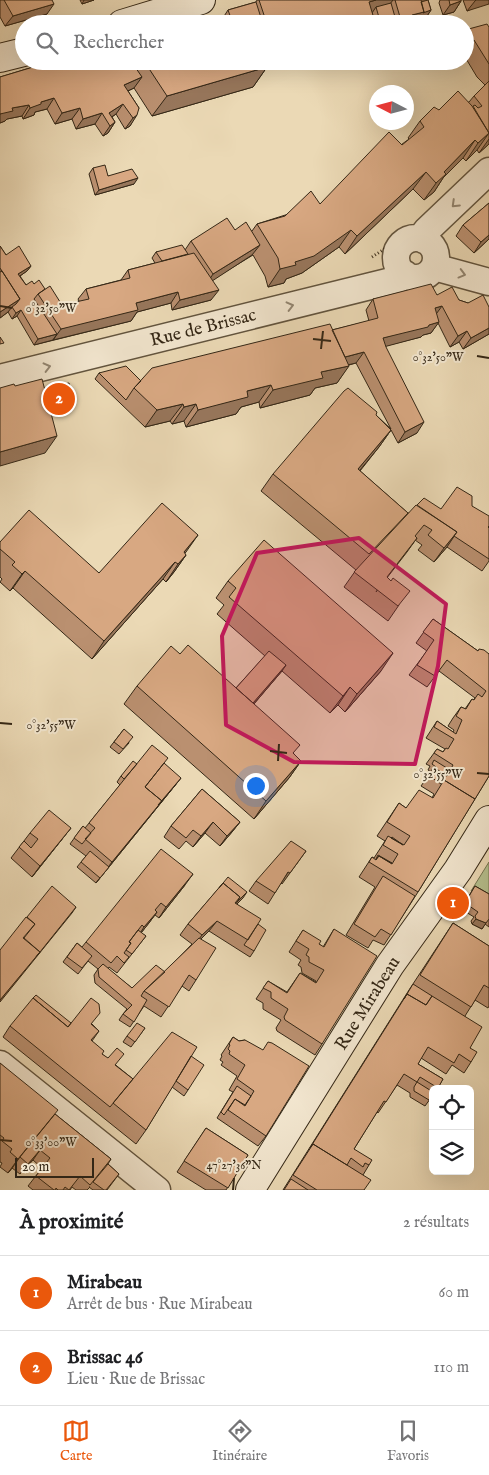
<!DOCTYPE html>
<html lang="fr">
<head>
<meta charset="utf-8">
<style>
  :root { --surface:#fff; --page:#f6f6f6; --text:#202124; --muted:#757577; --line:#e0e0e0; --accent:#ea580c }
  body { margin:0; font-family:"IM FELL English",serif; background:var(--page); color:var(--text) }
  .controls { position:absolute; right:15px; bottom:15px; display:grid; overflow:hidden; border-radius:8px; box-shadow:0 5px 20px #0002 }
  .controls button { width:45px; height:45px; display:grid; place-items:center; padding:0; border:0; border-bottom:1px solid var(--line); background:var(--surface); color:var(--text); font:25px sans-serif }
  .compass { position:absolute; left:369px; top:85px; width:45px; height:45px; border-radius:50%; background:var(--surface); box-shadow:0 5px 20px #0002; rotate:276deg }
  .scale { position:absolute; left:15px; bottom:12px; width:79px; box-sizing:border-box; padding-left:5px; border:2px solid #342716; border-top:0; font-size:14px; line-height:18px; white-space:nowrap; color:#342716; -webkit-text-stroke:4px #f2e6cf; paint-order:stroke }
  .you { position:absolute; left:255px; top:785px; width:18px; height:18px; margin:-12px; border:4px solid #fff; border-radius:50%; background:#1a73e8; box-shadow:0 0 0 8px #1a73e833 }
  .badge { display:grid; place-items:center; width:32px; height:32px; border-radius:50%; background:var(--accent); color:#fff; font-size:16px; font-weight:700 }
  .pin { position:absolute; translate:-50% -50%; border:2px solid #fff; box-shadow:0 1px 5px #0006 }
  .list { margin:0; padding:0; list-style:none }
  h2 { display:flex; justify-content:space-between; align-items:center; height:65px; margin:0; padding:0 20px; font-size:21px }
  h2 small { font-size:16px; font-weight:400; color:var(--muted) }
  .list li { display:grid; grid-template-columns:32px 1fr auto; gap:15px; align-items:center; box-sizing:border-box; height:75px; padding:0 20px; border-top:1px solid var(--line) }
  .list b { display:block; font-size:19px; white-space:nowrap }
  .list p { margin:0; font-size:16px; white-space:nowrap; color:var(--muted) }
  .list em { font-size:16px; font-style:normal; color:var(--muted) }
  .icon { flex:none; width:28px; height:28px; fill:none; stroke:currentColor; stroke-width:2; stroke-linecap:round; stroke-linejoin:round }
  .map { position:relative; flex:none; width:489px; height:1190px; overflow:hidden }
  .search { position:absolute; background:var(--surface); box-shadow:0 5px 20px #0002; left:15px; right:15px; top:15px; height:55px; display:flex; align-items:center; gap:12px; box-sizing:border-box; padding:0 18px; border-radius:28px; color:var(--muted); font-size:19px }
  .sheet { height:215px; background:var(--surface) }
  nav { display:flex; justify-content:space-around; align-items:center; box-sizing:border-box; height:70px; border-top:1px solid var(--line); background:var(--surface); font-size:14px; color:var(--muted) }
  nav a { display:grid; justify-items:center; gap:2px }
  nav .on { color:var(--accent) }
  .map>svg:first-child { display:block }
</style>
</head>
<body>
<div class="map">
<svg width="489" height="1190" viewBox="0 0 489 1190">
  <rect width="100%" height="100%" fill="#ebd9b5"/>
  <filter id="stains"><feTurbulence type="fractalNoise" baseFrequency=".004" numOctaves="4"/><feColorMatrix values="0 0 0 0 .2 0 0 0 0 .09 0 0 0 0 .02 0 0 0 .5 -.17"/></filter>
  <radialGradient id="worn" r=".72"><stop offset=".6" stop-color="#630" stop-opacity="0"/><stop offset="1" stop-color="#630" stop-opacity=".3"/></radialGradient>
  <path fill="#b5c08f" stroke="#747452" d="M 489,862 L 489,902 L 471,891 Z"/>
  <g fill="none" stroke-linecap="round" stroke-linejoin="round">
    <defs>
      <path id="street" d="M396 258a20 20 0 1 1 40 0a20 20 0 1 1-40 0Z
        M 424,240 L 426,231 L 489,171
        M 434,267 L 489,282
        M 0,378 L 399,279 L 405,274
        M 0,1064 L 157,1190"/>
      <path id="secondary" d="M 122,24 L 201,0
        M 0,58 L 24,52
        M 250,1190 L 390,965 L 458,870 L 489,820"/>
    </defs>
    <use href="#street" stroke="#62543e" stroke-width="29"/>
    <use href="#secondary" stroke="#342716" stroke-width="30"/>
    <path stroke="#342716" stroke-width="3" stroke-dasharray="1 2.5" stroke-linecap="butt" d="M 372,257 L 389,246 L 400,246"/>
    <use href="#street" stroke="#f2e6cf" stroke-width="26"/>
    <use href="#secondary" stroke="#f2e6cf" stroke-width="28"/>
  </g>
  <path fill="#ba9070" stroke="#342716" d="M 0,0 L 52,0 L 47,14 L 5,26 L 0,17 Z
    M 80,0 L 94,0 L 82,4 Z
    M 257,0 L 428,0 L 431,10 L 427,16 L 419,18 L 416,22 L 411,24 L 391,24 L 391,23 L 387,24 L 376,24 L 372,13 L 375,22 L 374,24 L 222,24 L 221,21 L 228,10 L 256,2 Z
    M 440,0 L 461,0 L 461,1 L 454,12 L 443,15 L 439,3 Z
    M 463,0 L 489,0 L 467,11 Z
    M 489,27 L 489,144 L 479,153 L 477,150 L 466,161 L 463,158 L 443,178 L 434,192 L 424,200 L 413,189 L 345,254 L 339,247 L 302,273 L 286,279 L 284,283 L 268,287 L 265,276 L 253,255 L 212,280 L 211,300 L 172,310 L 171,303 L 137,312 L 131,321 L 34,345 L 17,316 L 12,319 L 8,312 L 0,318 L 0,246 L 6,255 L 31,266 L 27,271 L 20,276 L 26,285 L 34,284 L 45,289 L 62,305 L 79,301 L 78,299 L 86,289 L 121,280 L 128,270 L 155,263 L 152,258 L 156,252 L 185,250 L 191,241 L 235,230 L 252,231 L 257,224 L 320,204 L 409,139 L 408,138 L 420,121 L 439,110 L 469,102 L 474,96 L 485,85 L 477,77 L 465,57 L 465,30 Z
    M 53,61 L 268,61 L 264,63 L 267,67 L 253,87 L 152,116 L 134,88 L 128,91 L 139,108 L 130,126 L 125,129 L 116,114 L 112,117 L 115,122 L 108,133 L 103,136 L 95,124 L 76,129 L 72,119 L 55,124 L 47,109 L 35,112 L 34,115 L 23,119 L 22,116 L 7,119 L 5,121 L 0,123 L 0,77 Z
    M 93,168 L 108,176 L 134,184 L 95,195 L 89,174 Z
    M 489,203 L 489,239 L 474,253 L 456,236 L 463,225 Z
    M 437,295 L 459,300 L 468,303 L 489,307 L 489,334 L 463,349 L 459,342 L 450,347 L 438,323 L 431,333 L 423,335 L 421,337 L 385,346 L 417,433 L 398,443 L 391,430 L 379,447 L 360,471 L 408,513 L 472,506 L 489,528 L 489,561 L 482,571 L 447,547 L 434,562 L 418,550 L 422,545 L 415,540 L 387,577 L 399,605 L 388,621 L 344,587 L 356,570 L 261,491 L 273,474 L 376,415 L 391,429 L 356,363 L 349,365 L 337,383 L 315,388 L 310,395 L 260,408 L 259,402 L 241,407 L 236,414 L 186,427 L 184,421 L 172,424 L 170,421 L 145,427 L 95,379 L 99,373 L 141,381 L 332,330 L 369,321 L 366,310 L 373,299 Z
    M 54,386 L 73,400 L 69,406 L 54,410 L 50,392 Z
    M 0,542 L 99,573 L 185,554 L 186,555 L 174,572 L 166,582 L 163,579 L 92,659 L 13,588 L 10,591 L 0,582 L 2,579 L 0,577 Z
    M 228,581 L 381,671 L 345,712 L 338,705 L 330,713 L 282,671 L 254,704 L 294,754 L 301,761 L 289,778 L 254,819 L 124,704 L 137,686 L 180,654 L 236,688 L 265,656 L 217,614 L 224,605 L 216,598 Z
    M 433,619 L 478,651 L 489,654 L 489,776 L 418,892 L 384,945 L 373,940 L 368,948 L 346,935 L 375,887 L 359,877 L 372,857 L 374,858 L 385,841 L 377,836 L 399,803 L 406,808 L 432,798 L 434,794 L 421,786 L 431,772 L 428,770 L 430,766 L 426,764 L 437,749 L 443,752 L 445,749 L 426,738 L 437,721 L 453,732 L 454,730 L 448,726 L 453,718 L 461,707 L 465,709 L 472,699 L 473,700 L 475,698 L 439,671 L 427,687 L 409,675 L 427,651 L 416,643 Z
    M 124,729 L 129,743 L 119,754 L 110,747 Z
    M 164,763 L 177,783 L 96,883 L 77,867 L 86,856 L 70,844 L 83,826 L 85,828 L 120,785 L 117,782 L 121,776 L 137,764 Z
    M 202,789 L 240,822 L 232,832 L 220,846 L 205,833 L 193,847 L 186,841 L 179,849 L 164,837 L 171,826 Z
    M 30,833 L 63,838 L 32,877 L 11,858 Z
    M 298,862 L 281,883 L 268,904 L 249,891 L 256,881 Z
    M 185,885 L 159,918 L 155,915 L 141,933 L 146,936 L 117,973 L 109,967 L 108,969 L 132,988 L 165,972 L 192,944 L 180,935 L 188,924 L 219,888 L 243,898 L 237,904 L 258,924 L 254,951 L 250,957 L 209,931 L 201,939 L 196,980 L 189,991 L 182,986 L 161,1017 L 144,1006 L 130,1027 L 119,1020 L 123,1014 L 127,1009 L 95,983 L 94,975 L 98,969 L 88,961 L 78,974 L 63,962 L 77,943 L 82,947 L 86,942 Z
    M 475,886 L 489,894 L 489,927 L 485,924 L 482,929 L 472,924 L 471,921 L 474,917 L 461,909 Z
    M 453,923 L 489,946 L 489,1006 L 488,1008 L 475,1000 L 465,1016 L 470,1048 L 471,1062 L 464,1073 L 452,1065 L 446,1074 L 421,1058 L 418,1064 L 443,1079 L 437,1089 L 433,1089 L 433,1095 L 425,1106 L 410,1097 L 410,1093 L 397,1085 L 378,1113 L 377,1112 L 354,1149 L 369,1165 L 363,1175 L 364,1190 L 283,1190 L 409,990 Z
    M 334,929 L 322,1044 L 315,1055 L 277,1031 L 276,1028 L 281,1020 L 263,1009 L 263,1003 L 256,999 L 268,981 L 287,992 L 300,973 L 316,982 L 316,981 L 302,973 L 301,967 L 298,965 L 301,960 L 289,952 L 303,930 L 319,944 L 323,947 Z
    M 71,1023 L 92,1024 L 99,1031 L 92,1041 L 102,1054 L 133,1079 L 191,1056 L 188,1090 L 184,1096 L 172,1087 L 146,1130 L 136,1144 L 3,1037 L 10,1026 Z
    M 145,1028 L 131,1047 L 123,1042 L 127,1036 Z
    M 233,1037 L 239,1041 L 245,1040 L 266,1136 L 258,1146 L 217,1118 L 233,1092 L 229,1090 L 237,1076 L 221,1065 L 223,1062 L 220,1060 L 222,1056 L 221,1055 Z
    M 0,1063 L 55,1114 L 111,1159 L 108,1164 L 119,1174 L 107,1190 L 93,1190 L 89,1187 L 90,1187 L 87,1190 L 76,1190 L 72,1187 L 70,1190 L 33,1190 L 28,1186 L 42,1168 L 33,1160 L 20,1174 L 12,1168 L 13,1167 L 8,1173 L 0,1167 L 2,1163 L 0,1162 Z
    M 206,1128 L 248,1155 L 226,1190 L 206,1190 L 177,1172 Z"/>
  <path fill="#97765b" stroke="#342716" d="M 84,0 L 94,0 L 82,4 Z
    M 376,0 L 393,0 L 387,8 L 376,7 L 372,13 L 358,17 L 369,2 Z
    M 476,0 L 489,0 L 489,4 L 467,11 L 475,1 Z
    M 461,1 L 454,12 L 443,15 L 450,5 Z
    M 54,4 L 47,14 L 5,26 L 13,16 Z
    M 431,10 L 427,16 L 419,18 L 416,22 L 411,24 L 403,24 L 406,20 L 412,15 Z
    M 405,16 L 399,24 L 395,24 L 400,17 Z
    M 395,17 L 391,22 L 387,24 L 379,24 L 380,21 Z
    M 360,20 L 358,24 L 349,24 Z
    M 474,40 L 465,52 L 465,42 Z
    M 267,67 L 253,87 L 152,116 L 167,96 Z
    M 142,77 L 134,88 L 117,96 L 124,85 Z
    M 54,98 L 47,109 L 35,112 L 34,115 L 23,119 L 30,108 L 41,102 Z
    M 123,104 L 116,114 L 107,120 L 109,113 Z
    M 29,105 L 22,116 L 7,119 L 5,121 L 0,123 L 0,114 L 12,108 Z
    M 80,108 L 72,119 L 55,124 L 62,113 Z
    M 102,113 L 95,124 L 76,129 L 83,119 Z
    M 137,115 L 130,126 L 125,129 L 133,118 Z
    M 115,122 L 108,133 L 103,136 L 110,126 Z
    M 489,133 L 477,150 L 466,161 L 478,143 Z
    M 489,139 L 489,144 L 479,153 Z
    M 475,140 L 463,158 L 443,178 L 434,192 L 424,200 L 444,172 Z
    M 426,172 L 413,189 L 345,254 L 357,236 Z
    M 138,178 L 134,184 L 95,195 L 99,190 Z
    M 351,230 L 339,247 L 302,273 L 286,279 L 284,283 L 268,287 L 280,269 L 295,262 Z
    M 489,235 L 489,239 L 474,253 L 481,242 Z
    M 260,245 L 252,255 L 206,285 L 213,274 Z
    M 31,266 L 27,271 L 14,280 L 18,274 Z
    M 219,290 L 211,300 L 172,310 L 180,300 Z
    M 178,292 L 171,303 L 137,312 L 131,321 L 53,340 L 61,329 L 136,303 Z
    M 20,299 L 13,308 L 12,307 L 8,312 L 0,318 L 0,312 Z
    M 442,306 L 434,317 L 435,308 Z
    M 21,310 L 17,316 L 12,319 L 16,313 Z
    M 439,322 L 431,333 L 423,335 L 421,337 L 376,349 L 383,338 Z
    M 489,328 L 489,334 L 463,349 L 471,338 Z
    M 467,331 L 459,342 L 450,347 L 458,336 Z
    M 57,334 L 53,340 L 34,345 L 38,339 Z
    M 364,352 L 356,363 L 330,369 L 338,359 Z
    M 349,366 L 337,383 L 315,388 L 310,395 L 260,408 L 273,390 L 321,372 Z
    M 271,385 L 259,402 L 241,407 L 236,414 L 186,427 L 198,410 L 247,391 Z
    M 73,400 L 69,406 L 54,410 L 58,404 Z
    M 183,404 L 170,421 L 145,427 L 157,410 Z
    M 196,404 L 184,421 L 172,424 L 184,407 Z
    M 424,422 L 417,433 L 398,443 L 405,432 Z
    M 391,430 L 379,447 L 346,487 L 358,469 Z
    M 57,436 L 45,453 L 0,466 L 0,452 Z
    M 457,532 L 447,547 L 434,562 L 444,548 Z
    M 198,535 L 186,552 L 177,563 L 184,552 Z
    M 417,538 L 407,552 L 376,592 L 387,577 Z
    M 186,555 L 174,572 L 166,582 L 178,564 Z
    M 175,562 L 163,579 L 92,659 L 104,641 Z
    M 25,571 L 13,588 L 10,591 L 22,574 Z
    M 393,653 L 381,671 L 345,712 L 357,694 Z
    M 286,665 L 282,671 L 240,720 L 243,714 Z
    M 350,687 L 338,705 L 330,713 L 343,696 Z
    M 301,761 L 289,778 L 254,819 L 266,801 Z
    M 181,778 L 177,783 L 96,883 L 112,862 Z
    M 213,822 L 205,833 L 193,847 L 201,836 Z
    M 240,822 L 232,832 L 220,846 L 227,836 Z
    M 71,828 L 63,838 L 32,877 L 40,866 Z
    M 306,851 L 282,884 L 281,883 L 288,872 Z
    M 193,874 L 185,885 L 159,918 L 166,907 Z
    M 247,892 L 243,898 L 233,908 L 237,902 Z
    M 76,907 L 72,913 L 0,1002 L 0,1000 Z
    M 157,912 L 149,923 L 137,938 L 144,927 Z
    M 476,919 L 486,923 L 482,929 L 472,924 Z
    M 217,921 L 209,931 L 194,946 L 202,935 Z
    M 40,1150 L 33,1160 L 20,1174 L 28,1164 Z
    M 20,1157 L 13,1167 L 8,1173 L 18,1159 Z"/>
  <path fill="#d8a882" stroke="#342716" d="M 4,0 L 52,0 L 54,4 L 13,16 Z
    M 259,0 L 376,0 L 369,2 L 375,22 L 369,24 L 362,24 L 360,20 L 349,24 L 267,24 Z
    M 395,0 L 421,0 L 424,12 L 412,15 L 413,18 L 406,20 L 405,16 L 400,17 Z
    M 428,0 L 431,10 L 423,13 L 424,12 L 421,2 Z
    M 449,0 L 461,0 L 461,1 L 450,5 Z
    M 256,2 L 263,24 L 242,24 L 241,19 L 232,21 L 228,10 Z
    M 391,3 L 395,17 L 380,21 L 376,7 Z
    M 241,19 L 242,24 L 223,24 Z
    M 487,24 L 489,27 L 489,64 L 474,40 L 465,42 L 465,30 Z
    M 53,61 L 131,61 L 142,77 L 124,85 L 139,108 L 137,115 L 133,118 L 123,104 L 109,113 L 115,122 L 110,126 L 102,113 L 83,119 L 80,108 L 62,113 L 54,98 L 41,102 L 41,104 L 30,108 L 29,105 L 12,108 L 13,111 L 0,114 L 0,77 Z
    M 144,61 L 263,61 L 267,67 L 167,96 Z
    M 489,81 L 489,133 L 473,106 L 475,105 L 478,108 L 482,106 L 474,96 Z
    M 458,91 L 472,106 L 489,133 L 478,143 L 475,140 L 444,172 L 446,174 L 436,183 L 426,172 L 357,236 L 351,230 L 314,256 L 295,262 L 296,265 L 280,269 L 278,258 L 257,224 L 285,216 L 311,191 L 320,204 L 389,132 L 402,145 L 424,127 L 420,121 L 434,107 L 439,110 Z
    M 105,165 L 108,176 L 132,169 L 138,178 L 99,190 L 93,168 Z
    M 489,203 L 489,235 L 481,242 L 463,225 Z
    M 227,218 L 235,230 L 246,222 L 260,245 L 213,274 L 191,241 Z
    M 182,245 L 188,254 L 162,261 L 156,252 Z
    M 0,246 L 6,255 L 19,246 L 31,266 L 18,274 L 26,285 L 32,281 L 34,284 L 39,280 L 45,289 L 38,294 L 34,299 L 57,334 L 38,339 L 21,310 L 16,313 L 12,307 L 16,304 L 20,299 L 2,271 L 1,271 L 2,271 L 0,268 Z
    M 194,253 L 219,290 L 180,300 L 178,292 L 136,303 L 138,310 L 61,329 L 38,294 L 50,286 L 62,305 L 89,299 L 86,289 L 130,278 L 128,270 Z
    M 2,271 L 20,299 L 0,312 L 0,272 Z
    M 431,284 L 437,295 L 452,287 L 459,300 L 468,303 L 483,295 L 489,307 L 489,328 L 471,338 L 467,331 L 458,336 L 442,306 L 435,308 L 439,322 L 429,325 L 428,327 L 383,338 L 386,347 L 424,422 L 405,432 L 364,352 L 345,357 L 332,330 L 378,318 L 373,299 Z
    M 330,324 L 349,366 L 321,372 L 323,378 L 273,390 L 271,385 L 247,391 L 248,397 L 198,410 L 196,404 L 184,407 L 183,404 L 157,410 L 134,388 L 152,368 Z
    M 0,337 L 4,343 L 0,344 Z
    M 126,366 L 141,381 L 134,388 L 126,400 L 99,373 Z
    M 42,379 L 57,436 L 0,452 L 0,388 L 14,384 L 15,386 Z
    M 69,383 L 73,400 L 58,404 L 54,386 Z
    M 348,388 L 377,412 L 376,415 L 391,430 L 358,469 L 408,513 L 369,554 L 273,474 L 344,391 Z
    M 457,487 L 472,496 L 472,506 L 489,516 L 489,526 L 488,527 L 489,528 L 489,559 L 454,536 L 457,532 L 417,505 L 424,498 L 441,509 Z
    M 162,503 L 198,535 L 184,552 L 186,555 L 178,564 L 175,562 L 104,641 L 25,571 L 22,574 L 12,565 L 15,562 L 0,549 L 0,542 L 29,510 L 99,573 Z
    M 416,505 L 457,532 L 444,548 L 428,535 L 432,530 L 424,525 L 415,536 L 417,538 L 387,577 L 391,581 L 393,578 L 410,591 L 398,606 L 354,572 Z
    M 264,540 L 393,653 L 357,694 L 350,687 L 343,696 L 229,597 L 236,588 L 228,581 Z
    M 433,619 L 478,651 L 479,649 L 484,650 L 489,654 L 489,776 L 475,799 L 444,780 L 441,784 L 428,775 L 433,768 L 447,776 L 453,765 L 434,753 L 437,749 L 443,752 L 446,748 L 448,749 L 454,739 L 434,727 L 437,721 L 456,734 L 462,720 L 456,716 L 461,707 L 466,709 L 472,699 L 474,700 L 478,694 L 482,697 L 486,691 L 447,660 L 435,676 L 417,665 L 434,640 L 423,632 Z
    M 188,645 L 300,745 L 293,753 L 301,761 L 266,801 L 137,686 L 171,646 L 180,654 Z
    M 269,651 L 286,665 L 253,703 L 236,688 Z
    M 124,729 L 133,737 L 123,749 L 114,742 Z
    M 152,745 L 168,758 L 145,787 L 162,801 L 112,862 L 85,839 L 95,828 L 89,823 Z
    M 434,760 L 450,770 L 447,776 L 435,768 L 436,767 L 432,764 Z
    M 133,761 L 137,764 L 124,779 L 121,776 Z
    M 164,763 L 181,778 L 158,805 L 162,801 L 145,787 Z
    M 444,780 L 475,799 L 418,892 L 369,862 L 372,857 L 376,860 L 379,856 L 392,864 L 398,854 L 383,845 L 388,836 L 404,845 L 410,836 L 387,822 L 399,803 L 406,808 L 419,790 L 433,798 Z
    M 202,789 L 240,822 L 227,836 L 213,822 L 201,836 L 193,830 L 186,838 L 171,826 Z
    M 49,810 L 71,828 L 40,866 L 19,847 L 24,841 L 31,848 L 38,839 L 30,833 Z
    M 83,826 L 91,833 L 82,844 L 74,838 Z
    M 392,837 L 403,845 L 391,838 Z
    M 291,841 L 306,851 L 290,873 L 288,872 L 275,893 L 256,881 Z
    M 161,849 L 193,874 L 166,907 L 161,903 L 155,910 L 157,912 L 144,927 L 142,925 L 129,942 L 131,943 L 124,953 L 129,957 L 124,963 L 117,956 L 111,963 L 86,942 Z
    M 90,851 L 109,867 L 100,878 L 81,862 Z
    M 378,855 L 392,863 L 391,863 L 379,856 L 376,859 Z
    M 383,876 L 415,896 L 391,935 L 381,929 L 375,937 L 354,924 Z
    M 228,877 L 247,892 L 237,902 L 240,897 L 223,883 L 219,888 Z
    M 223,883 L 240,897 L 235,903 L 261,919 L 248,940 L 217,921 L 202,935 L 188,924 Z
    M 52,886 L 76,907 L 36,957 L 40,952 L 24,938 L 35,924 L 27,917 Z
    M 475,886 L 489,894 L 489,919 L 486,923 L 476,919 L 475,916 L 478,912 L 465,903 Z
    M 26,917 L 35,924 L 23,938 L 40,952 L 0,1000 L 0,950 Z
    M 453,923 L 489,946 L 489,988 L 484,985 L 471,1007 L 420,975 Z
    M 258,924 L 266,930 L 254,951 L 244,945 Z
    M 334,929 L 377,956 L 322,1044 L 285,1020 L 284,1017 L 288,1009 L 271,998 L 271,992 L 263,988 L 268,981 L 287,993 L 300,973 L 316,983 L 324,970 L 309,962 L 309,957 L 306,955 L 309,949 L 296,941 L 303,930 L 321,941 L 319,944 L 324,947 Z
    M 138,930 L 146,936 L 132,954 L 126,950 L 131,943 L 129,942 Z
    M 199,938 L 216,948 L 196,980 L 189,975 L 169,1007 L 144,991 Z
    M 77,943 L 92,956 L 82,968 L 67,957 Z
    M 103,964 L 132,988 L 156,965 L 165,972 L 144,991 L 141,996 L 147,1000 L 134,1022 L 123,1014 L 132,1005 L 99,977 L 98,969 Z
    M 413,984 L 432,996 L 426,1005 L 407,994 L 404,999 Z
    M 407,994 L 426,1005 L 432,996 L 482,1027 L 470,1048 L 477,1052 L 471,1062 L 459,1054 L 454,1063 L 428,1047 L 418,1064 L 443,1079 L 438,1088 L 420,1077 L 417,1082 L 404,1074 L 386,1102 L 384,1101 L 354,1149 L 372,1160 L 369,1165 L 365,1163 L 363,1167 L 351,1158 L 347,1165 L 313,1144 L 310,1148 Z
    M 36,995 L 71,1023 L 68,1027 L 33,998 Z
    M 33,998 L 68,1027 L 91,998 L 99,1004 L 100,1013 L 91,1024 L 99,1031 L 91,1040 L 104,1051 L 102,1054 L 108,1058 L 117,1048 L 124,1054 L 115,1065 L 133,1079 L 110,1107 L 10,1026 Z
    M 137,1023 L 145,1028 L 135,1042 L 127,1036 Z
    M 172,1032 L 197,1047 L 146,1130 L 113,1103 Z
    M 233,1037 L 239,1041 L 245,1040 L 263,1050 L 268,1042 L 272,1043 L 309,1066 L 266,1136 L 228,1110 L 235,1099 L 245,1106 L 254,1091 L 237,1079 L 245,1065 L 229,1054 L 230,1051 L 228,1049 L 230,1045 L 229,1044 Z
    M 191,1056 L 204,1065 L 188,1090 L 176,1081 Z
    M 0,1063 L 58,1110 L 18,1159 L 10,1152 L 12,1149 L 2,1141 L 4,1138 L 0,1135 Z
    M 417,1082 L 433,1092 L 429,1100 L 414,1091 L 414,1087 Z
    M 237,1086 L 251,1096 L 245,1105 L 235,1099 L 224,1115 L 221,1112 Z
    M 55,1114 L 111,1159 L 90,1185 L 80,1176 L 69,1190 L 65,1187 L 63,1190 L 58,1190 L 56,1188 L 55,1190 L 54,1190 L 36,1176 L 50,1158 L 40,1150 L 28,1164 L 20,1157 Z
    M 206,1128 L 248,1155 L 228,1188 L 184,1161 Z
    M 313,1144 L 371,1180 L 364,1190 L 317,1190 L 293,1175 Z
    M 108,1164 L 119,1174 L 106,1190 L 104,1190 L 93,1182 Z
    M 291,1179 L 308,1190 L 284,1190 Z"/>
  <defs><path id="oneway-chevron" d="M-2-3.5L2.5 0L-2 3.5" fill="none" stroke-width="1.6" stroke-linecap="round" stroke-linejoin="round" transform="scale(1.25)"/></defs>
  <g stroke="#938672">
    <use href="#oneway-chevron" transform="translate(455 204) rotate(136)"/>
    <use href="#oneway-chevron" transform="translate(462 274) rotate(15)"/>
    <use href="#oneway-chevron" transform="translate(290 306) rotate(-14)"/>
    <use href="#oneway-chevron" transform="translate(47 367) rotate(-14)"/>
  </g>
  <path fill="#c2185b" fill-opacity="0.2" stroke="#c2185b" stroke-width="4" stroke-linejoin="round" d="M 359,538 L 446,604 L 438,666 L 415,764 L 294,762 L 226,725 L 222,636 L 257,553 Z"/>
  <path fill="none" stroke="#342716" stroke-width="2" d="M 0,306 L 12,308M 313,339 L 331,341M 321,349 L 323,331M 477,356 L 489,358M 0,723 L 12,724M 270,751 L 287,753M 278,761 L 279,744M 477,773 L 489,774M 0,1140 L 12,1141M 233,1190 L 234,1178"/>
  <g text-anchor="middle" stroke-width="4" stroke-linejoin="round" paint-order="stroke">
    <g font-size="18" fill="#342716" stroke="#f2e6cf">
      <text transform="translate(203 327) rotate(-14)" y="6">Rue de Brissac</text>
      <text transform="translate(367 1003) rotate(-58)" y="6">Rue Mirabeau</text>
    </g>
  </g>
  <g font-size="12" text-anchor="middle" fill="#342716" stroke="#f2e6cf" stroke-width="4" stroke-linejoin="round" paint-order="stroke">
    <text x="51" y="312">0°32'50"W</text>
    <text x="438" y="361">0°32'50"W</text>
    <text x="51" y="729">0°32'55"W</text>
    <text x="438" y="778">0°32'55"W</text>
    <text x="51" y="1146">0°33'00"W</text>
    <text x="234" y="1169">47°27'36"N</text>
  </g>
  <rect width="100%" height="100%" filter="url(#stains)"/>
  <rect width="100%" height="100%" fill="url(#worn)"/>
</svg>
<div class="controls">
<button><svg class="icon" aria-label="locate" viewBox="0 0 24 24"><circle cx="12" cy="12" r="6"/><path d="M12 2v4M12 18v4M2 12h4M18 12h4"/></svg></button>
<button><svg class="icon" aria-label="layers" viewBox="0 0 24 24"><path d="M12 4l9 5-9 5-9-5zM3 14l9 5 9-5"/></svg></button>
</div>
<svg class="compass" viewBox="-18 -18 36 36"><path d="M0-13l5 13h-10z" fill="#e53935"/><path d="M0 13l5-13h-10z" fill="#757577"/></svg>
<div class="scale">20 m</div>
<div class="you"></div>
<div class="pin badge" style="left:453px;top:903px">1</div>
<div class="pin badge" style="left:59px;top:399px">2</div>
<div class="search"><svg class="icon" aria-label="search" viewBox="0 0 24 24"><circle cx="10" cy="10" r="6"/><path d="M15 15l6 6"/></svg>Rechercher</div>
</div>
<section class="sheet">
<h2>À proximité<small>2 résultats</small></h2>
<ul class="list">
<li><span class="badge">1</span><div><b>Mirabeau</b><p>Arrêt de bus · Rue Mirabeau</p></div><em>60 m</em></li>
<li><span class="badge">2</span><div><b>Brissac 46</b><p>Lieu · Rue de Brissac</p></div><em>110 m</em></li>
</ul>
</section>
<nav>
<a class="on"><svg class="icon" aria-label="map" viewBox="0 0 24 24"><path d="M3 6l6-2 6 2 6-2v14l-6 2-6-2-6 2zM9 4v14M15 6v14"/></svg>Carte</a>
<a><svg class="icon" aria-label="directions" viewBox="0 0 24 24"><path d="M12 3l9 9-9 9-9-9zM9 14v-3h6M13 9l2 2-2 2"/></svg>Itinéraire</a>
<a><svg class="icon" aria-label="saved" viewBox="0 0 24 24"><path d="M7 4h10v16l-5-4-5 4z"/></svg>Favoris</a>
</nav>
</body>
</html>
